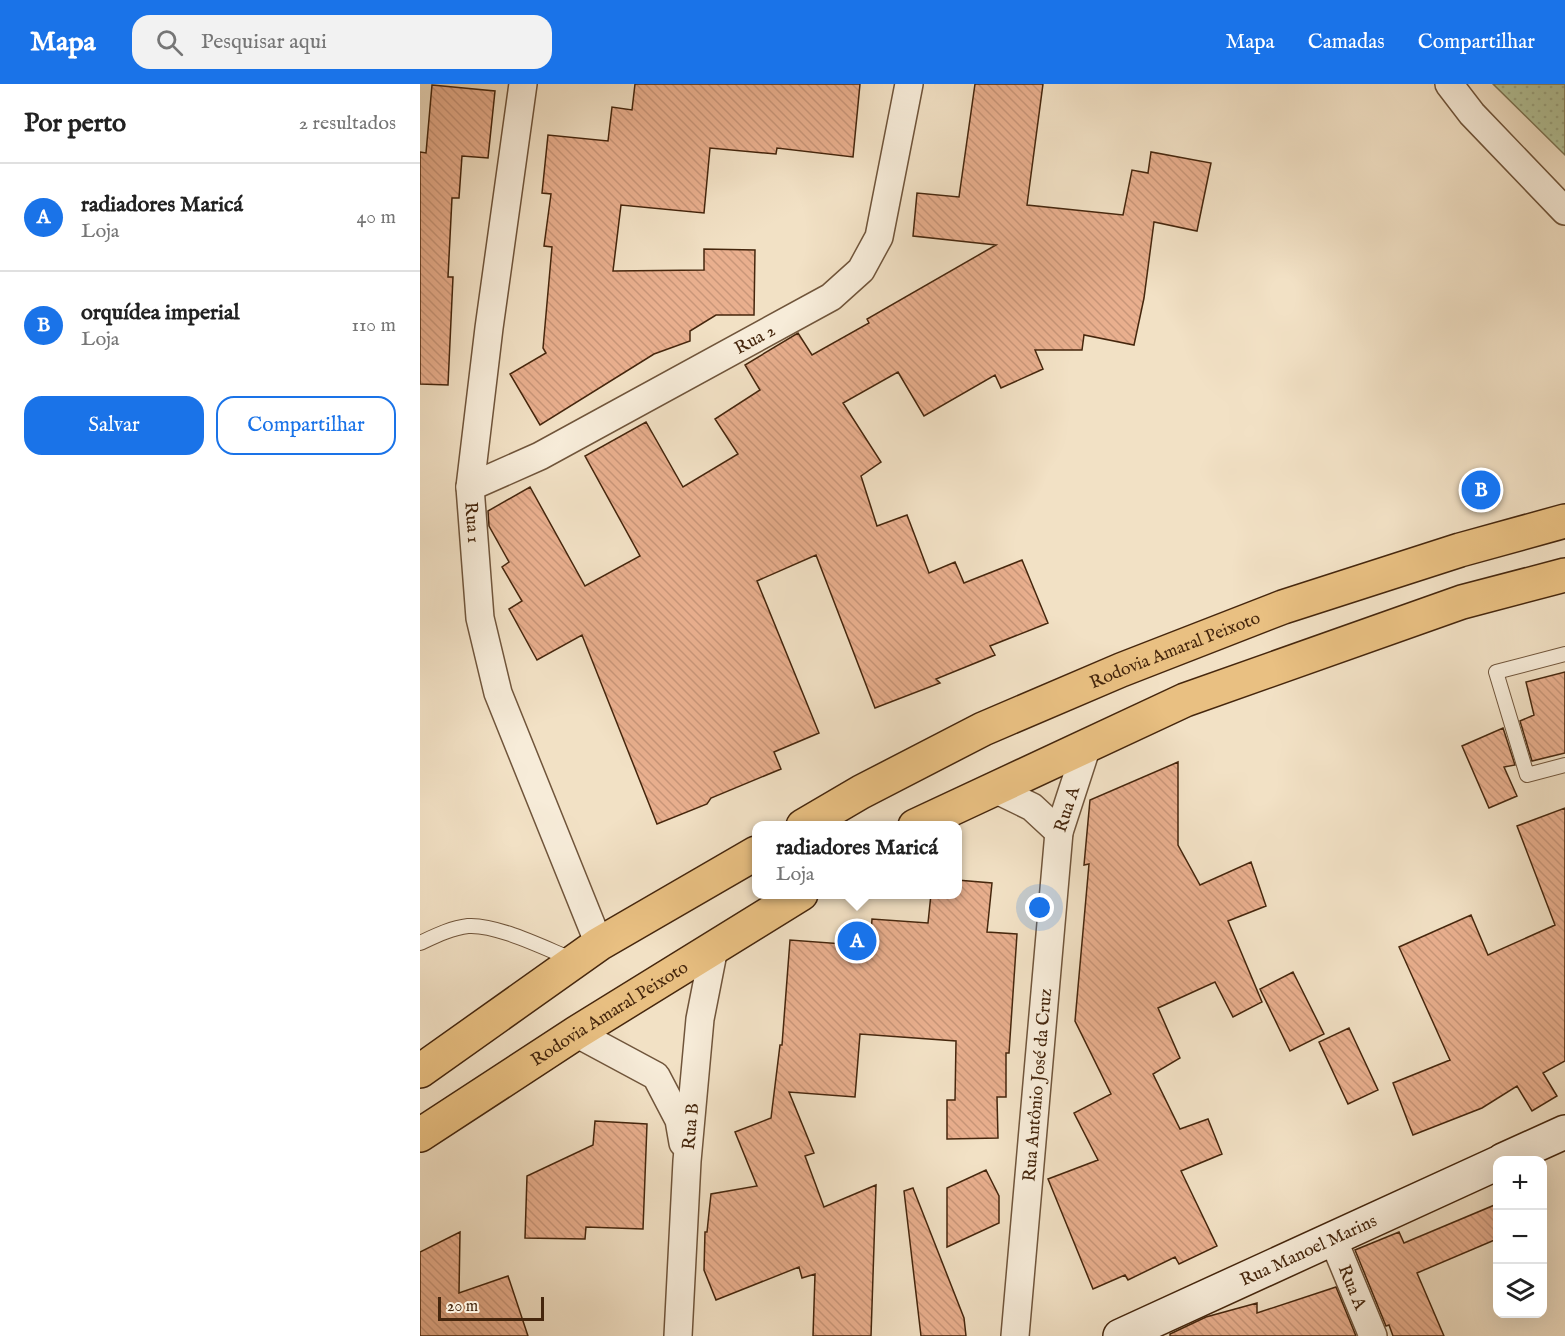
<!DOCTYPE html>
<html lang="pt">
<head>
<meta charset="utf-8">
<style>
  :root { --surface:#fff; --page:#f2f2f2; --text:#222; --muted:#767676; --line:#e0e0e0; --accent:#1a73e8 }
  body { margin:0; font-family:"IM FELL English",serif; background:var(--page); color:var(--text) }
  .controls { position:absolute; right:18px; bottom:18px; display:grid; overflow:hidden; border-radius:12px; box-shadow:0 6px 24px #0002 }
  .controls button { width:54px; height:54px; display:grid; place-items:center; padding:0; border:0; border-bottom:2px solid var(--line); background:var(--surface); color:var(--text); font:30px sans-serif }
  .scale { position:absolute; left:18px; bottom:15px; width:106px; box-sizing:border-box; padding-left:6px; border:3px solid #45260d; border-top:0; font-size:16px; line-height:21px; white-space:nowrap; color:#45260d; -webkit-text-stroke:4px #f7ecd9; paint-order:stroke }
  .you { position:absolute; left:620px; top:824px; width:21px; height:21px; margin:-15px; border:4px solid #fff; border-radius:50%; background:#1a73e8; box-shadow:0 0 0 9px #1a73e833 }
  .badge { display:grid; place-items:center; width:39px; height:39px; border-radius:50%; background:var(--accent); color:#fff; font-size:20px; font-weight:700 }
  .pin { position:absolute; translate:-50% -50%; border:3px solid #fff; box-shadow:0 2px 6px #0006 }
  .popup { position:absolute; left:332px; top:737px; width:210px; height:78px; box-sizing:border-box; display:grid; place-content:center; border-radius:12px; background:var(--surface); filter:drop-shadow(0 2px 4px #0005); font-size:20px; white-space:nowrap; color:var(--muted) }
  .popup b { font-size:22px; color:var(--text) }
  .popup::after { content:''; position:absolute; left:50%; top:100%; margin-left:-12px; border:12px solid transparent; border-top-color:var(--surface) }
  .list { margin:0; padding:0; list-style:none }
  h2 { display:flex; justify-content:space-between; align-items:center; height:78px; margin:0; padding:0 24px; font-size:26px }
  h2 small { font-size:20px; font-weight:400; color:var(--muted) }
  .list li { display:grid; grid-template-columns:39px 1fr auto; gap:18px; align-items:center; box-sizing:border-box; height:108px; padding:0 24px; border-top:2px solid var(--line) }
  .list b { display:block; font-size:22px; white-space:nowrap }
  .list p { margin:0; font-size:20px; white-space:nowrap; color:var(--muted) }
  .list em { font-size:20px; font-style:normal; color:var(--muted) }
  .actions { display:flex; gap:12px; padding:18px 24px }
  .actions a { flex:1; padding:14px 0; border:2px solid var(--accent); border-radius:18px; text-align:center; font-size:21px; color:var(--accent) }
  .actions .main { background:var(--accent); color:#fff }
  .icon { flex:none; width:33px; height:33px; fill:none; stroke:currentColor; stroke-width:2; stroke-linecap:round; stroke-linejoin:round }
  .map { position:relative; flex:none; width:1145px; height:1252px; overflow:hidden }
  header { display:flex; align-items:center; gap:36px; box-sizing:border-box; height:84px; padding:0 30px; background:var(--accent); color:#fff }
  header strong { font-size:28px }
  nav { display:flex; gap:33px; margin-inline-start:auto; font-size:21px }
  .search { width:420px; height:54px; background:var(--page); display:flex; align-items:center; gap:15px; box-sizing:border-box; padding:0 21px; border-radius:18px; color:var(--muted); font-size:22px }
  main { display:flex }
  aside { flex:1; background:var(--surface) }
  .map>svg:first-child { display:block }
</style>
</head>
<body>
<header>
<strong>Mapa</strong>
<div class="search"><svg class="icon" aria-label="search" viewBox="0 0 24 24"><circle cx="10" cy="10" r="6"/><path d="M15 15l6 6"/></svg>Pesquisar aqui</div>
<nav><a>Mapa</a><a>Camadas</a><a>Compartilhar</a></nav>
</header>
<main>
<aside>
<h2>Por perto<small>2 resultados</small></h2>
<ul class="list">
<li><span class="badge">A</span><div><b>radiadores Maricá</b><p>Loja</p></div><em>40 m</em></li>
<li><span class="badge">B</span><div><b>orquídea imperial</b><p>Loja</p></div><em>110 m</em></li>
</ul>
<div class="actions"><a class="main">Salvar</a><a>Compartilhar</a></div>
</aside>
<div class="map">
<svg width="1145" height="1252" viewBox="0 0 1145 1252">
  <defs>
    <pattern id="grass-dots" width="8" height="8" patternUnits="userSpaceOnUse" patternTransform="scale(1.5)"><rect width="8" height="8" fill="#b4c49a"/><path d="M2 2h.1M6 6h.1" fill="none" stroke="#9ca884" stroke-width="1.8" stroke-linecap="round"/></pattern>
    <pattern id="building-back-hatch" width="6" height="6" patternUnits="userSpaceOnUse" patternTransform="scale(1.5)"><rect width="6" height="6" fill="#e9af8e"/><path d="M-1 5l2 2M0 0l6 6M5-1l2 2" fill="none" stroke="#c99679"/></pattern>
  </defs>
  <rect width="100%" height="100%" fill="#f2e1c5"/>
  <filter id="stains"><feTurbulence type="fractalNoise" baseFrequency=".00333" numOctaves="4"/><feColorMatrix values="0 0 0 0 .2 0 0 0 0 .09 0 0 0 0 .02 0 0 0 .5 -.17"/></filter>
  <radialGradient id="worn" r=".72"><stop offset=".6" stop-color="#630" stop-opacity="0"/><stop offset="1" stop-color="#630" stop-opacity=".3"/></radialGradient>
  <path fill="url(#grass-dots)" stroke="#7c7554" stroke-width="1.5" d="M 1073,0 L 1145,0 L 1145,71 Z"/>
  <path fill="url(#building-back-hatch)" stroke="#45260d" stroke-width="1.5" d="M 215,0 L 440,0 L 433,73 L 357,64 L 356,70 L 290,64 L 284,129 L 201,121 L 193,187 L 284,186 L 284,165 L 335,166 L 334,231 L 296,231 L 270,247 L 270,257 L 234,270 L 120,341 L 90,290 L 126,269 L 123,264 L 132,163 L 124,162 L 131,110 L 122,109 L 128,51 L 188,57 L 192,23 L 212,26 Z
    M 555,0 L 623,0 L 607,121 L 703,131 L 712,86 L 728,89 L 731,68 L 791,79 L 777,147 L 734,138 L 724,214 L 714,261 L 664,251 L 662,266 L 615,266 L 623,285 L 581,304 L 575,291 L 504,332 L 478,288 L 423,319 L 461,378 L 441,392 L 457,442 L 487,431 L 509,489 L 535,478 L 544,499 L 602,476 L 628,539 L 570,562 L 575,571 L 516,595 L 520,599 L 455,624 L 396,471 L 337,497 L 399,649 L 354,668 L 361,685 L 291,714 L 287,720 L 237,740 L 162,551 L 117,576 L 89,525 L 102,517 L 82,483 L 89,478 L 69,442 L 68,427 L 110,403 L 165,502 L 220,472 L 165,372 L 226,338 L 263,403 L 318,370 L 295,335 L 340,306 L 325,281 L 378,249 L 392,271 L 449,239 L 447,235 L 576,161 L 493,152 L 497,109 L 539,113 Z
    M 12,1 L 75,7 L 68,74 L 42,72 L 39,114 L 32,114 L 28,193 L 33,193 L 28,301 L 0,300 L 0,68 L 6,69 Z
    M 1145,588 L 1145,669 L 1112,677 L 1100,637 L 1114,631 L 1106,598 Z
    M 1083,644 L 1095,681 L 1084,683 L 1097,712 L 1069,724 L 1042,662 Z
    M 758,678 L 758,761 L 780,801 L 831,778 L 846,822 L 808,837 L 842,918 L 813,933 L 795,898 L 738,924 L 760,974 L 733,990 L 760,1045 L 788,1035 L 802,1070 L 761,1087 L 797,1162 L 759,1180 L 755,1173 L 708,1196 L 705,1191 L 673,1205 L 628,1095 L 678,1076 L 654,1029 L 691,1010 L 655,937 L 669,780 L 664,781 L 670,716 Z
    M 1145,724 L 1145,977 L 1123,989 L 1137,1012 L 1112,1027 L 1097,1002 L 1062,1024 L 993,1051 L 973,999 L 1030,976 L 979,863 L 1051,831 L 1068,871 L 1135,841 L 1097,742 Z
    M 537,796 L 572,799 L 567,848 L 597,850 L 589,969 L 586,969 L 586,1013 L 577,1013 L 578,1054 L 527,1055 L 527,1016 L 535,1016 L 536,957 L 440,950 L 435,1013 L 369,1008 L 394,1069 L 385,1072 L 404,1123 L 456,1101 L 451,1252 L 393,1252 L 395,1190 L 382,1194 L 379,1183 L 296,1216 L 284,1186 L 285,1148 L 287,1148 L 291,1110 L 337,1102 L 315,1048 L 351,1034 L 360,961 L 362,961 L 370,856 L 450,862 L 452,835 L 508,839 L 511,810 L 537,810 Z
    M 873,888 L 904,950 L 870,967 L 840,905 Z
    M 929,944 L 958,1006 L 928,1020 L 899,958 Z
    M 175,1037 L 227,1040 L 223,1145 L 166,1143 L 165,1155 L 105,1154 L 107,1092 L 173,1061 Z
    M 566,1086 L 579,1112 L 579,1139 L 527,1163 L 527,1104 Z
    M 493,1104 L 544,1234 L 546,1252 L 501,1252 L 484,1107 Z
    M 1077,1120 L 1077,1155 L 997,1189 L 1024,1252 L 973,1252 L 969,1241 L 966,1242 L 935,1166 L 979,1148 L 984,1159 Z
    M 40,1148 L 39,1209 L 88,1192 L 108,1252 L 0,1252 L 0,1168 Z
    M 916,1203 L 936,1252 L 750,1252 L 750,1250 L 786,1233 L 837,1219 L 837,1229 Z"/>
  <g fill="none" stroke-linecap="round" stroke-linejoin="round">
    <defs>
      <path id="lane" d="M 1145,570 L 1076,588 L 1107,691 L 1145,681
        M 0,859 C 15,852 31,844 48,842 C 77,840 126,865 154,876"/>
      <g id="street">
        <path id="s1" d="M 103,0 L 69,244 L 50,403 L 60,534 L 78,609 L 179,860"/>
        <path d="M 1029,0 L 1052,30 L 1145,127"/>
        <path id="s2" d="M 50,403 L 120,372 L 411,213 L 441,186 L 459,153 L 489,0"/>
        <path d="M 575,705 L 612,723 L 639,748"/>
        <path d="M 156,949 L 236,992 L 259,1036 L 263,1059"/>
        <path id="s3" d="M 913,1155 L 953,1252"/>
        <path id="s4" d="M 258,1252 L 267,1077 L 280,935 L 294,864"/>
        <path id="s5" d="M 595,1252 L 639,748 L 667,662"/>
      </g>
      <g id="secondary">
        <path d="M 1083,1076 L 1145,1048"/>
        <path id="s6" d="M 700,1252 L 1078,1079"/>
      </g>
      <g id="highway">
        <path id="s7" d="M 383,742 L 441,708 L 563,645 L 701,586 L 863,523 L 1040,466 L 1145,437"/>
        <path d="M 495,742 L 765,616 L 1042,518 L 1145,491"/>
        <path d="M 0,987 L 179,860 L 336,769"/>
        <path id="s8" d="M 0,1051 L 156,949 L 381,810"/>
      </g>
    </defs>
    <use href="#lane" stroke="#70553b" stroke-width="16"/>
    <use href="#street" stroke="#70553b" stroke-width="30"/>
    <use href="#secondary" stroke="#45260d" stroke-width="36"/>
    <use href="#highway" stroke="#45260d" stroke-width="36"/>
    <use href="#lane" stroke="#f7ecd9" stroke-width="14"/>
    <use href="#street" stroke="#f7ecd9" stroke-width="27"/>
    <use href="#secondary" stroke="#f7ecd9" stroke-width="33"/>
    <use href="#highway" stroke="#e9c082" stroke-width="33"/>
  </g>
  <g text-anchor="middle" stroke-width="5" stroke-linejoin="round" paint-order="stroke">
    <g font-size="18" fill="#45260d" stroke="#f7ecd9">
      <text dy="6" stroke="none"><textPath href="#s2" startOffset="321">Rua 2</textPath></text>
      <text dy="6" stroke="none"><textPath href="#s1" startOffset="442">Rua 1</textPath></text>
      <text dy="6" stroke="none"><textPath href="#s7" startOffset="412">Rodovia Amaral Peixoto</textPath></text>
      <text dy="6" stroke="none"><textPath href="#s5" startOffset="530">Rua A</textPath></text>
      <text dy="6" stroke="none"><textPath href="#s8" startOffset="225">Rodovia Amaral Peixoto</textPath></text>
      <text dy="6" stroke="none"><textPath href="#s5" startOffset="252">Rua Antônio José da Cruz</textPath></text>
      <text dy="6" stroke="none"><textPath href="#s4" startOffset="210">Rua B</textPath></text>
      <text dy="6" stroke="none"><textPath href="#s6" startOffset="207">Rua Manoel Marins</textPath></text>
      <text dy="6" stroke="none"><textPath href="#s3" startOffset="52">Rua A</textPath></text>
    </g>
  </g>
  <rect width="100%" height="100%" filter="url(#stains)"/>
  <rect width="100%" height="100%" fill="url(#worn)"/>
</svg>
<div class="controls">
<button>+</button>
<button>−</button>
<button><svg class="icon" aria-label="layers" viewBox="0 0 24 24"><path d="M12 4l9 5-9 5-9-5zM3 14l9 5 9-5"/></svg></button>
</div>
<div class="scale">20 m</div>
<div class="you"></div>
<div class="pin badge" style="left:437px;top:857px">A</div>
<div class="popup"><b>radiadores Maricá</b>Loja</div>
<div class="pin badge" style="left:1061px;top:406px">B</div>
</div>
</main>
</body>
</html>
